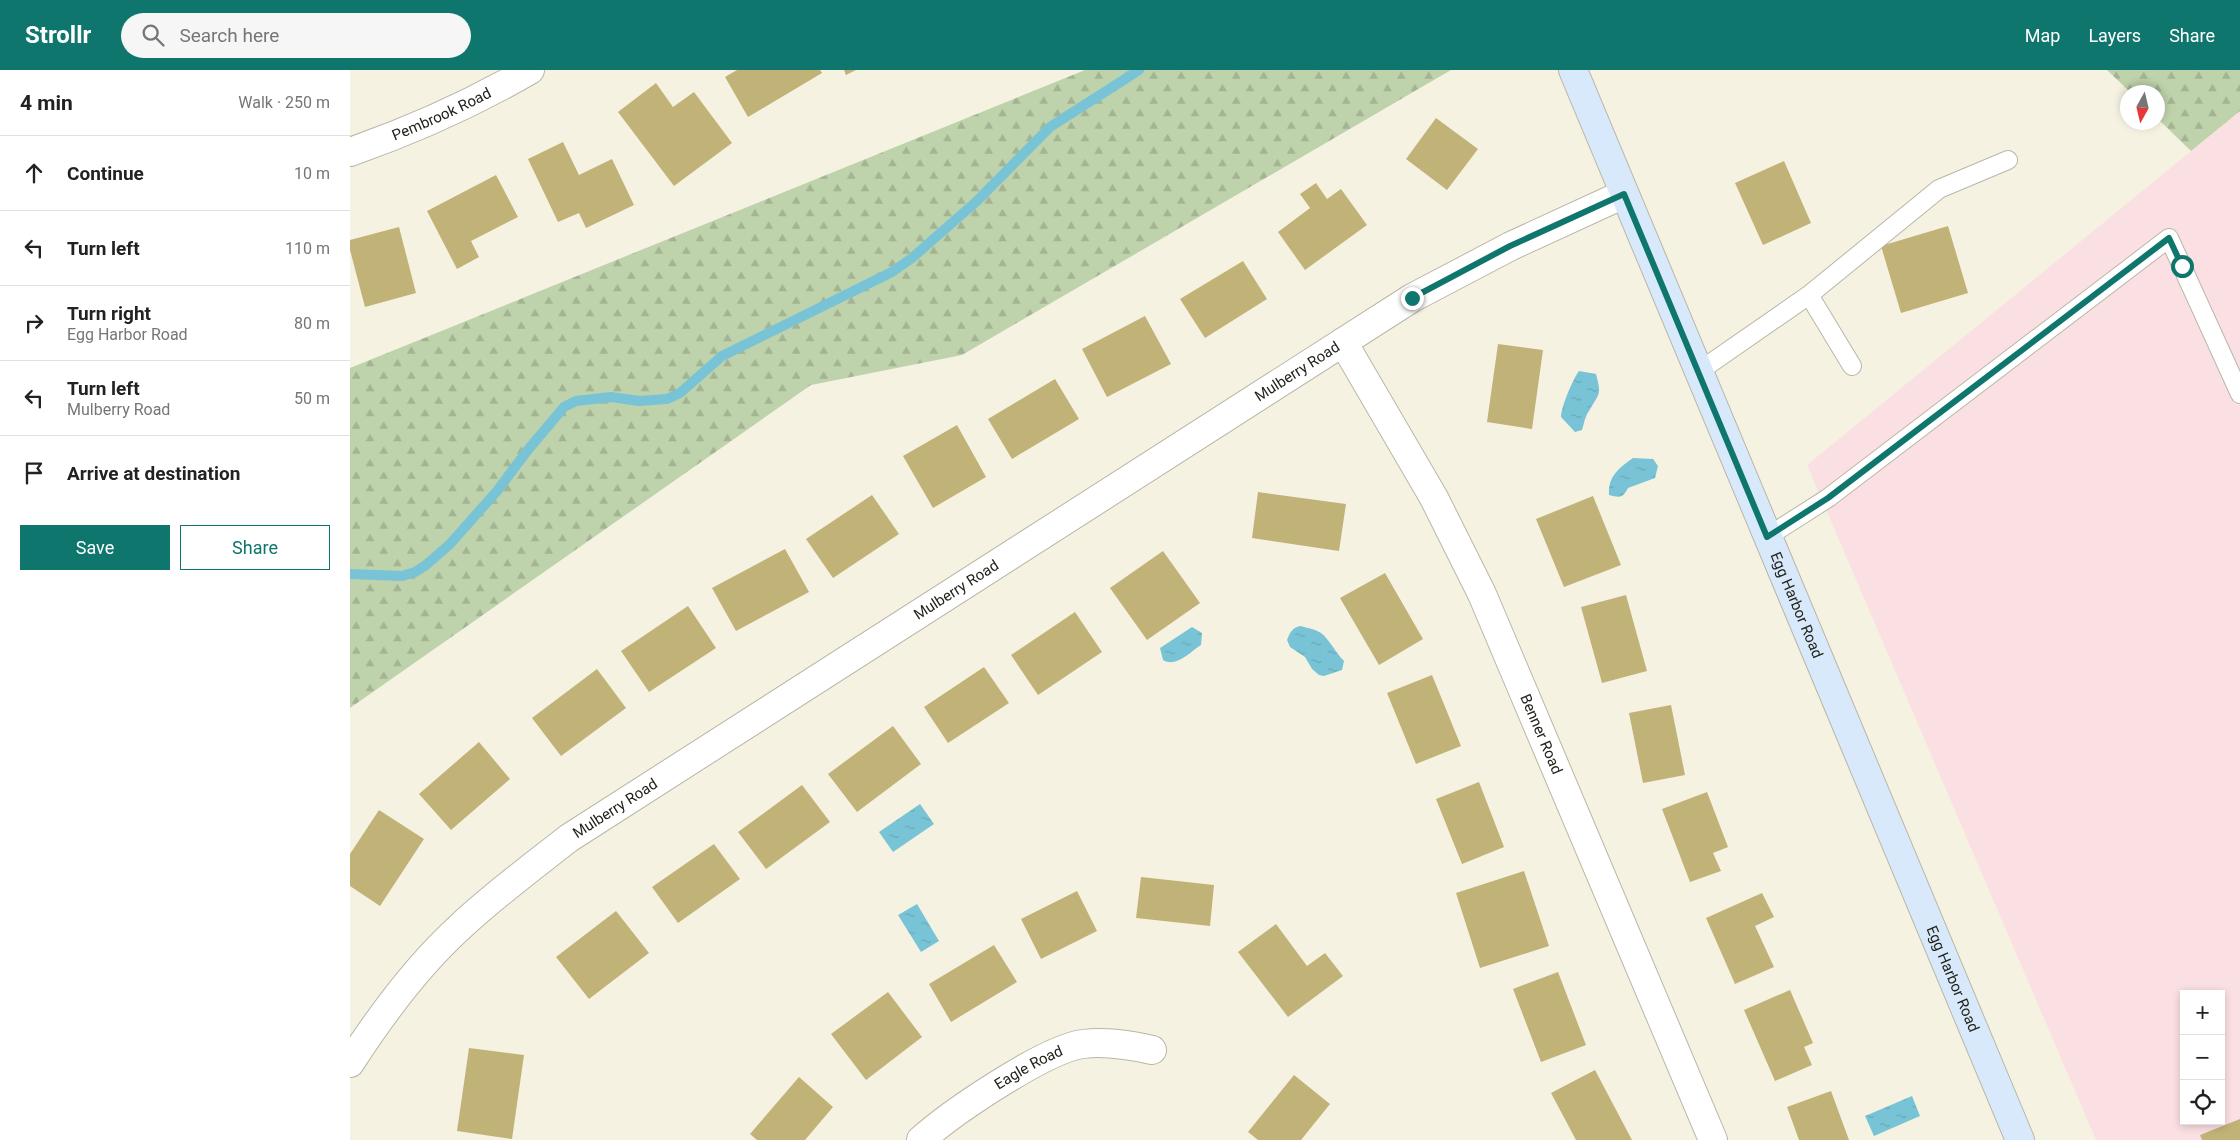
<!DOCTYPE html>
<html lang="en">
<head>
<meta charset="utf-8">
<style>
  :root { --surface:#fff; --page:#f6f6f6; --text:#222; --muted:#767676; --line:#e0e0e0; --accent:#0f766e }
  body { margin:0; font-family:Roboto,sans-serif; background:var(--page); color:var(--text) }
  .controls { position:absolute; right:15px; bottom:15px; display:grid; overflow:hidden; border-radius:0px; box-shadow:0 2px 8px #0003 }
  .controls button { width:45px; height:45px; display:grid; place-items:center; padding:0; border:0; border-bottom:1px solid var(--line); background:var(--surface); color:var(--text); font:25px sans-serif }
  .compass { position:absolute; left:1770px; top:15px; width:45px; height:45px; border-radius:50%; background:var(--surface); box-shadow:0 2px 8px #0003; rotate:188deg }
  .stop { position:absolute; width:15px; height:15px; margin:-11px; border:4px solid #0f766e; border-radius:50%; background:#fff }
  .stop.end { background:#0f766e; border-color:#fff; box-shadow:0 1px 5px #0008 }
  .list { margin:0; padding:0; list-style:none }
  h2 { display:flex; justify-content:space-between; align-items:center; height:65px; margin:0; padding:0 20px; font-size:21px }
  h2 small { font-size:16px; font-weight:400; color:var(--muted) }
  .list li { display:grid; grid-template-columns:32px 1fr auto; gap:15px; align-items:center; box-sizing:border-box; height:75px; padding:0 20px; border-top:1px solid var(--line) }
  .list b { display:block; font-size:19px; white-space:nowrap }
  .list p { margin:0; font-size:16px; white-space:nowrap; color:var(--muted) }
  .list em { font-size:16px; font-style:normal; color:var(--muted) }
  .actions { display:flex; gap:10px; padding:15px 20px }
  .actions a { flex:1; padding:11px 0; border:1px solid var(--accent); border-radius:0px; text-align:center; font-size:18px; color:var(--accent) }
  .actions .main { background:var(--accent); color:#fff }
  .icon { flex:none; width:28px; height:28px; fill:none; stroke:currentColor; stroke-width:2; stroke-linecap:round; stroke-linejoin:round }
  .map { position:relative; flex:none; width:1890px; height:1070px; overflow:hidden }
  header { display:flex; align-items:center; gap:30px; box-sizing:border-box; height:70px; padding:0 25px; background:var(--accent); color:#fff }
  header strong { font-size:24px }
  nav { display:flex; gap:28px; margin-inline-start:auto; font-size:18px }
  .search { width:350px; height:45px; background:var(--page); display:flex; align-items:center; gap:12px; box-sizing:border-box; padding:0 18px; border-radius:28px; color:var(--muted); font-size:19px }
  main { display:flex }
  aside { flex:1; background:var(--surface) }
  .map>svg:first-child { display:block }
</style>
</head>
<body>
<header>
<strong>Strollr</strong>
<div class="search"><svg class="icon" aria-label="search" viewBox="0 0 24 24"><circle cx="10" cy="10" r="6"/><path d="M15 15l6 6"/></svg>Search here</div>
<nav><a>Map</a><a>Layers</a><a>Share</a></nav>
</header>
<main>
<aside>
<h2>4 min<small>Walk · 250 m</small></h2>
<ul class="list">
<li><svg class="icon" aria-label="ahead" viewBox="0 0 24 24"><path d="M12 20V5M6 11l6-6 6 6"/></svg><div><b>Continue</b></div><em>10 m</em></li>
<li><svg class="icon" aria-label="left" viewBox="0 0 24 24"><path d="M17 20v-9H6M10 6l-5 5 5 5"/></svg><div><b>Turn left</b></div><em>110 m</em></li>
<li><svg class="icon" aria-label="right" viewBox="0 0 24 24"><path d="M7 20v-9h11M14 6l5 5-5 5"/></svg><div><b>Turn right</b><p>Egg Harbor Road</p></div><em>80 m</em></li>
<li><svg class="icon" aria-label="left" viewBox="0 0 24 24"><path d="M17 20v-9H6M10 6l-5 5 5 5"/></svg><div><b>Turn left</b><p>Mulberry Road</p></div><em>50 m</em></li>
<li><svg class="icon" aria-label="arrive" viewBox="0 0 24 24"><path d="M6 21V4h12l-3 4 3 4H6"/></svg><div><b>Arrive at destination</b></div></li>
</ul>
<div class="actions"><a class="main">Save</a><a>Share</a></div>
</aside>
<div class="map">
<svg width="1890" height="1070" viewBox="0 0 1890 1070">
  <defs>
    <pattern id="forest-firs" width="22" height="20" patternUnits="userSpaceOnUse" patternTransform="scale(1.25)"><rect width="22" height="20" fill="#bed2ab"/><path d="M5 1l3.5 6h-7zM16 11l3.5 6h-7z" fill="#a3b493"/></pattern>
    <pattern id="water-ripples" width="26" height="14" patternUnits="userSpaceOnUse" patternTransform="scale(1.25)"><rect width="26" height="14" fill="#78c4d6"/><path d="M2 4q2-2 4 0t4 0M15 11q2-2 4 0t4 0" fill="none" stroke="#68a8b7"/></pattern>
  </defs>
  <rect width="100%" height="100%" fill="#f6f2e2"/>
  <path fill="#fbe0e3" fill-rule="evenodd" d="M 1890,41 L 1890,1070 L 1746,1070 L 1457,395 ZM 1834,924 L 1871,924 L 1871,1051 L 1834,1051 Z"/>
  <path fill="url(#forest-firs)" d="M 735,0 L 1101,0 L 612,285 L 461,315 L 0,638 L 0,298 Z
    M 1757,0 L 1890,0 L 1890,41 L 1841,81 L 1808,49 L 1808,22 L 1780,22 Z"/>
  <path fill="url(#water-ripples)" d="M 1229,301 L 1246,304 C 1252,326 1249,323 1239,341 C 1235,346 1234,354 1232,360 L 1225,362 L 1211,347 C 1211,337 1223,309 1229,301 Z
    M 1283,388 L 1303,389 L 1308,396 L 1305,408 L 1278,418 C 1273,428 1270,428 1259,425 C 1258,406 1269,398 1283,388 Z
    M 951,556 C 957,558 965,559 971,563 C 978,568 987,584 994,591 L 992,600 L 974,606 L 969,605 L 962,599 L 955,587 L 940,577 L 937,570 C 940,562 943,557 951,556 Z
    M 842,557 L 852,563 L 851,575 C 840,582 826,598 813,590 L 810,578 Z
    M 570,734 L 584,754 L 543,782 L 529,762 Z
    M 567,834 L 589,871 L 571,882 L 548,845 Z
    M 1562,1026 L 1570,1046 L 1524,1066 L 1515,1046 Z"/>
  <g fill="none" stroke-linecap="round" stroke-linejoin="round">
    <path stroke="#78c4d6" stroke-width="10" d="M 0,504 L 52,506 L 65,502 L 76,495 L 100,474 L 147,421 L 177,381 L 214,337 L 226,331 L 261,327 L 289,331 L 317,329 L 330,323 L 372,286 L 542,202 L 562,188 L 627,131 L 700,57 L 789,0"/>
  </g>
  <path fill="#c1b277" d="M 387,0 L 470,0 L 472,3 L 398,47 L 375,7 Z
    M 494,0 L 506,0 L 496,5 Z
    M 306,13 L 323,37 L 344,22 L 382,73 L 324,116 L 268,42 Z
    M 1086,48 L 1128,79 L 1097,120 L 1056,89 Z
    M 213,72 L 229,105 L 262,89 L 284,135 L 236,158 L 229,143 L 208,152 L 178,89 Z
    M 1434,91 L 1461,153 L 1413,175 L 1385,113 Z
    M 146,105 L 168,147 L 121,171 L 129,187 L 107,199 L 77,141 Z
    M 966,113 L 977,129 L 991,119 L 1017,155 L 955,200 L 928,162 L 960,138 L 950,124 Z
    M 1598,156 L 1618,223 L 1551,243 L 1531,176 Z
    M 49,157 L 66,223 L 15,237 L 0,180 L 0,170 Z
    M 893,191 L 917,229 L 855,268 L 830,229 Z
    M 795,246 L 821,294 L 757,327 L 732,279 Z
    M 1148,274 L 1193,280 L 1182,359 L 1137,352 Z
    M 705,309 L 729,349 L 662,389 L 638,349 Z
    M 607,355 L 636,407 L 583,438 L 553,386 Z
    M 908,422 L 996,434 L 989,481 L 902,468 Z
    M 522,425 L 549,464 L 483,508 L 456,469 Z
    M 1243,426 L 1271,495 L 1214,517 L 1186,449 Z
    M 435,479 L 459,522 L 386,561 L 362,518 Z
    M 813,481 L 850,533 L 797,570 L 760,518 Z
    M 1035,503 L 1073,569 L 1029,595 L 990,528 Z
    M 1276,525 L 1297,601 L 1252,613 L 1231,537 Z
    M 338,536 L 366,578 L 299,622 L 271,581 Z
    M 725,542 L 752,582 L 688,625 L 661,585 Z
    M 634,597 L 659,633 L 598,673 L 574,637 Z
    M 247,599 L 276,638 L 211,686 L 182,648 Z
    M 1082,605 L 1111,676 L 1066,694 L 1037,623 Z
    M 1321,635 L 1335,705 L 1293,713 L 1279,643 Z
    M 543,656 L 571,694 L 507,742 L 478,704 Z
    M 129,672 L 160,709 L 101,760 L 69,724 Z
    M 1129,712 L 1154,777 L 1112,794 L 1086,729 Z
    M 452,715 L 480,752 L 416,799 L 388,762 Z
    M 1357,722 L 1378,777 L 1363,783 L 1371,801 L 1340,812 L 1312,739 Z
    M 29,740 L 74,769 L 30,836 L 0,816 L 0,784 Z
    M 364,774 L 390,809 L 328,853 L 302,817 Z
    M 1174,801 L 1199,876 L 1130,898 L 1106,823 Z
    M 791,807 L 864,815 L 860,856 L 786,848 Z
    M 727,821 L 747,861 L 691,889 L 671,849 Z
    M 1412,823 L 1424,847 L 1405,856 L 1424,897 L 1385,914 L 1356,848 Z
    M 266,841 L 299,883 L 239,929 L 206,887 Z
    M 926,854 L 957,896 L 975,883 L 993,906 L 938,947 L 888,882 Z
    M 644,875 L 667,912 L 601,952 L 579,914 Z
    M 1208,902 L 1236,975 L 1191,992 L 1163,919 Z
    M 1440,920 L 1463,973 L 1454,977 L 1462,995 L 1425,1011 L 1394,940 Z
    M 538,922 L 572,967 L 516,1010 L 481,964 Z
    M 119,978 L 174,985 L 162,1069 L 107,1061 Z
    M 1245,1000 L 1282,1070 L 1226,1070 L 1201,1023 Z
    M 944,1005 L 980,1034 L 951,1070 L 908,1070 L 898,1062 Z
    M 449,1007 L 483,1037 L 455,1070 L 407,1070 L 400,1064 Z
    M 1481,1021 L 1499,1070 L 1449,1070 L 1437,1037 Z
    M 1890,1049 L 1890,1070 L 1852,1070 L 1850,1065 Z"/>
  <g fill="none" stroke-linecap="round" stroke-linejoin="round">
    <defs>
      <path id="service" d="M 1459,225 L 1589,119 L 1658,90
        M 1348,302 L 1459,225 L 1502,296
        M 1417,467 L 1478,428 L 1819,168 L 1890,324"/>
      <g id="minor">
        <path id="s1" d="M 0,82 C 63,60 123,33 180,0"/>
        <path id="s2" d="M 993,272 L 1084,428 L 1132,524 L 1363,1070"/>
        <path id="s3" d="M 0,993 C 31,945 67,896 110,857 C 144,825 182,797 219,768 L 1062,228 L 1161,176 L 1274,124"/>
        <path id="s4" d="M 571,1070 C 601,1043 695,979 733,974 C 756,971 779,975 802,980"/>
      </g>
      <g id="secondary">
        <path id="s5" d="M 1223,0 L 1670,1070"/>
      </g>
    </defs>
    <use href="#service" stroke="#bab6a7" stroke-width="20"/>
    <use href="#minor" stroke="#bab6a7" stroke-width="30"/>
    <use href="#secondary" stroke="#bab6a7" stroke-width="30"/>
    <use href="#service" stroke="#fff" stroke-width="18"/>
    <use href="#minor" stroke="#fff" stroke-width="28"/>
    <use href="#secondary" stroke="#d7e9fa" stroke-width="28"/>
  </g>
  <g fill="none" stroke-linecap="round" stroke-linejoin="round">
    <path stroke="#0f766e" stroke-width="6" d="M 1062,228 L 1160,176 L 1274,124 L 1417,467 L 1478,428 L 1819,168 L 1832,196"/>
  </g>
  <g text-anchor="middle" stroke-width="4.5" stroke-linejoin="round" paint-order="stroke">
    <g font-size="15" fill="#23221c" stroke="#f6f2e2">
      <text dy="5" stroke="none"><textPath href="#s1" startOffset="99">Pembrook Road</textPath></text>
      <text dy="5" stroke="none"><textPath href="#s3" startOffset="1181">Mulberry Road</textPath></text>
      <text dy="5" stroke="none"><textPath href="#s3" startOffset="776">Mulberry Road</textPath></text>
      <text dy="5" stroke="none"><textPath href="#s5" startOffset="580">Egg Harbor Road</textPath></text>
      <text dy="5" stroke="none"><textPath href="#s2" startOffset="440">Benner Road</textPath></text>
      <text dy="5" stroke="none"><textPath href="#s3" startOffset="371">Mulberry Road</textPath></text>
      <text dy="5" stroke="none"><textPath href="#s5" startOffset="985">Egg Harbor Road</textPath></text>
      <text dy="5" stroke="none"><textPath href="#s4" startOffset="130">Eagle Road</textPath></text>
    </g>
  </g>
</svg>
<div class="controls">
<button>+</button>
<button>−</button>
<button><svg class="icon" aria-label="locate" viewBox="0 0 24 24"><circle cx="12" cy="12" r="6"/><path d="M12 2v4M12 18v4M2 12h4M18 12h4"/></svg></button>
</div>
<svg class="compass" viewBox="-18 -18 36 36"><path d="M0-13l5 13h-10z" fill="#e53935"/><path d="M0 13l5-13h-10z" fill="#767676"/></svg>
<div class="stop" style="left:1832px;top:196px"></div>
<div class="stop end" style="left:1062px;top:228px"></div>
</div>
</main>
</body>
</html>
